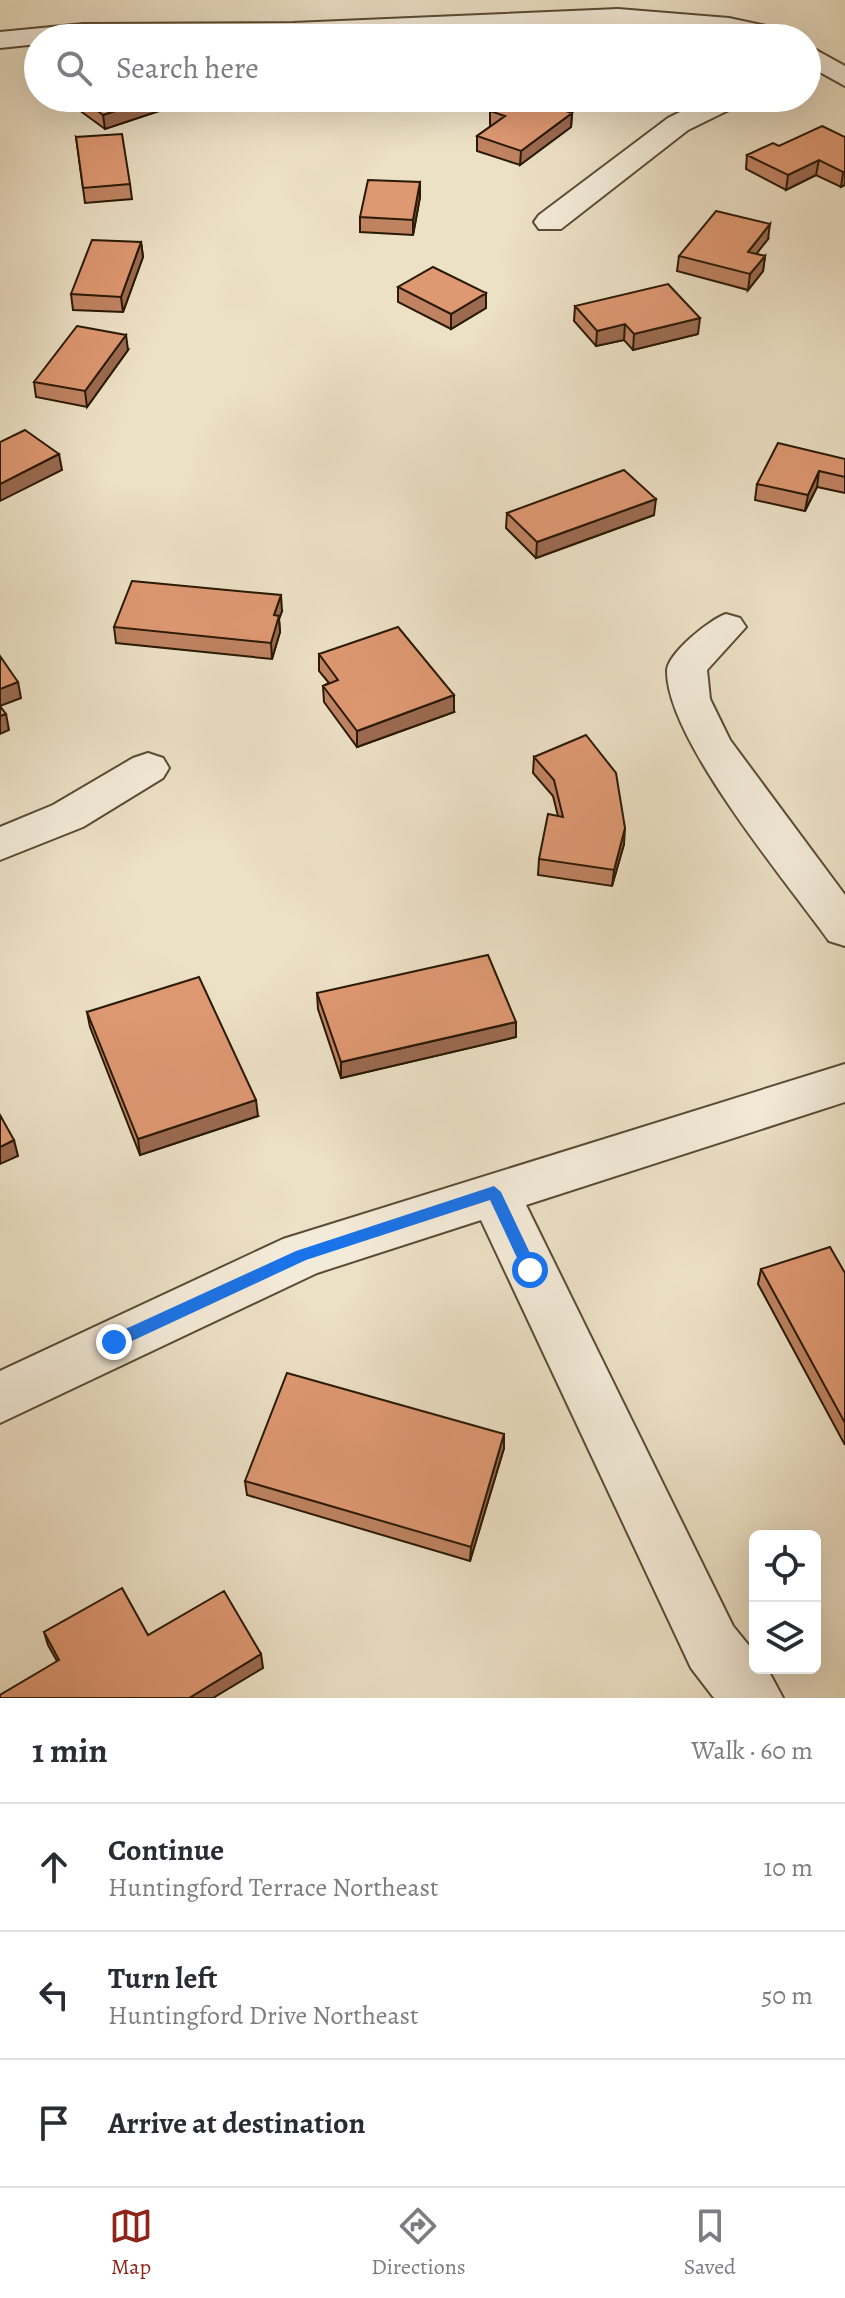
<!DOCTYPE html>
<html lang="en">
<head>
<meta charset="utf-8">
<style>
  :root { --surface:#fff; --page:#f7f7f7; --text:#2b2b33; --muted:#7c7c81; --line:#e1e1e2; --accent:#8f2418 }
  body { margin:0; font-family:Alegreya,serif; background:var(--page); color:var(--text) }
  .controls { position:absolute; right:24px; bottom:24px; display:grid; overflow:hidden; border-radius:12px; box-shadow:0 8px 32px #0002 }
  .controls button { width:72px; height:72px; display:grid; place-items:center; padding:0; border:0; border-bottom:2px solid var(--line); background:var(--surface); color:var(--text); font:40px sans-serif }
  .stop { position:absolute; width:24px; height:24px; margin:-18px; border:6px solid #1a73e8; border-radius:50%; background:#fff }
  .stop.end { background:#1a73e8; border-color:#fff; box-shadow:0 2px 8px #0008 }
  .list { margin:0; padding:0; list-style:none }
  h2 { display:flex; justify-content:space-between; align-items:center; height:104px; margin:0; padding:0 32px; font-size:34px }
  h2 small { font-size:26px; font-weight:400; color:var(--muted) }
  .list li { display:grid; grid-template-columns:52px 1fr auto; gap:24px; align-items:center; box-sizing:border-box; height:128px; padding:0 32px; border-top:2px solid var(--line) }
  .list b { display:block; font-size:30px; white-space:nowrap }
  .list p { margin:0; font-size:26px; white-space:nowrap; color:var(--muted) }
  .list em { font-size:26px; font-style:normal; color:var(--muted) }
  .icon { flex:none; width:44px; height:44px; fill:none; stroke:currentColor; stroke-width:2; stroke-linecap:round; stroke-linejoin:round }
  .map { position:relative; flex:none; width:845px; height:1698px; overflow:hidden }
  .search { position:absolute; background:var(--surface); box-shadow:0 8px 32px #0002; left:24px; right:24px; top:24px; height:88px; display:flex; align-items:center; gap:20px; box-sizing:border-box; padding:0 28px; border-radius:44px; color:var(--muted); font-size:30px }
  .sheet { height:488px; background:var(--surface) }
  nav { display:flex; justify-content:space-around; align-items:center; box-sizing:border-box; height:112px; border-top:2px solid var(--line); background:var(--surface); font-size:22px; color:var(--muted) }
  nav a { display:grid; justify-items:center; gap:4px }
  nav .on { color:var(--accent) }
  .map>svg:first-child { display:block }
</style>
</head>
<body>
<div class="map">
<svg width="845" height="1698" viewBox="0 0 845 1698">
  <rect width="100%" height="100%" fill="#ece0c5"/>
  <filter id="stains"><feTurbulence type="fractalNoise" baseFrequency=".0025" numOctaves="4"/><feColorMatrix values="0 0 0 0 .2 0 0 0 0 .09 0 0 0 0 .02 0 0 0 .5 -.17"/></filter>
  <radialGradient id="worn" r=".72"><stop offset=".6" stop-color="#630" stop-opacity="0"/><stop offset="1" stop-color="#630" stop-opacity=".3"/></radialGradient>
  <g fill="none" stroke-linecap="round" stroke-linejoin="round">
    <defs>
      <path id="minor" d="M 618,9 L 729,18 L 794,32 L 798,38 L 745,38 L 673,28 L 618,25 L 337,38 L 38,38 L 38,44 L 0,48 L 0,32 L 83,24 L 293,23 Z
        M 807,45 L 845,66 L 845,86 L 807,65 Z
        M 708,98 L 745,98 L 741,104 L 688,130 L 561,229 L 539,229 L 534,222 L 539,215 L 668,118 Z
        M 726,614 L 740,618 L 746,627 L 707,670 L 710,699 L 730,740 L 845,895 L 845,946 L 829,941 C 786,881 667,740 667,671 C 667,654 710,619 726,614 Z
        M 148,753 L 163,758 L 169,768 L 163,778 L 83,827 L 0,860 L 0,827 L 53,805 L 133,758 Z
        M 845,1064 L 845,1102 L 526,1205 L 733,1626 L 755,1653 L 755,1668 L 767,1668 L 783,1698 L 714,1698 L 691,1668 L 481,1220 L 317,1273 L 0,1423 L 0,1371 L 283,1239 Z"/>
    </defs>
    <use href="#minor" stroke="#5a4b34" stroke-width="4"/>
    <use href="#minor" fill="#f3ebd9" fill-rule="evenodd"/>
  </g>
  <path fill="#bf8362" stroke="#2a1904" stroke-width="2" d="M 64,98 L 164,98 L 165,109 L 105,129 L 64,99 Z
    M 490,111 L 572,113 L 571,127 L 520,165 L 477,151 L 477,136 L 491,126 L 490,125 Z
    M 76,137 L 130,184 L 132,199 L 85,203 Z
    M 845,137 L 845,185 L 841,187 L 816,175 L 786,190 L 746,169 L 747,155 L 779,146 Z
    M 420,182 L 420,197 L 413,235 L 360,232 L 360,217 Z
    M 768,239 L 756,254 L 765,256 L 763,271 L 748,290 L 677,271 L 679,256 Z
    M 141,242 L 143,257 L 123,312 L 73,310 L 71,294 Z
    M 398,287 L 486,293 L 486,308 L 451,329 L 398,302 Z
    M 575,306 L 698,334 L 633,350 L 624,340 L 596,346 L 574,321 Z
    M 128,350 L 87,407 L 36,397 L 34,382 Z
    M 845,459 L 845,493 L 817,487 L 805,511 L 755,500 L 757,484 Z
    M 507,513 L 654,515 L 536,558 L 506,528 Z
    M 282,611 L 279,619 L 280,632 L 272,659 L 116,643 L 114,627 Z
    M 319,654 L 454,712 L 357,747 L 324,702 L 323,686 L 329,683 L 319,671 Z
    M 534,757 L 624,844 L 612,886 L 538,875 L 539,859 L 558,816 L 553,796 L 533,773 Z
    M 317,993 L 516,1022 L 516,1037 L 341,1078 L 318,1009 Z
    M 87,1012 L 258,1116 L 140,1155 L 90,1027 Z
    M 761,1269 L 845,1273 L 845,1445 L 758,1284 Z
    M 504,1434 L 504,1448 L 470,1561 L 247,1495 L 245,1481 Z
    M 44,1632 L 148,1635 L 263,1668 L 57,1661 L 48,1645 Z"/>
  <path fill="#9b6a50" stroke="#2a1904" stroke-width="2" d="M 154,98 L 164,98 L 165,109 L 105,129 L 103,115 Z
    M 572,113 L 571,127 L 520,165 L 521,151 Z
    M 819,160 L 816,175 L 786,190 L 788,175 Z
    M 843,172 L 845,172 L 845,185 L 841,187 Z
    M 420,182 L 420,197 L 413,235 L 413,220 Z
    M 770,224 L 768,239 L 746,267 L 748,252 Z
    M 141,242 L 143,257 L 123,312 L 121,297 Z
    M 765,256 L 763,271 L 748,290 L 750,274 Z
    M 486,293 L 486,308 L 451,329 L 451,314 Z
    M 700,318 L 698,334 L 633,350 L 634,334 Z
    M 625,324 L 624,340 L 596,346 L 597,331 Z
    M 126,335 L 128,350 L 87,407 L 85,391 Z
    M 59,454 L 62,470 L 0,501 L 0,484 Z
    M 819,471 L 817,487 L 805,511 L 808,495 Z
    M 656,499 L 654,515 L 536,558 L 537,542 Z
    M 281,595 L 282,611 L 279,619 L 280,632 L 272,659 L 271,643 L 274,615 Z
    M 18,682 L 21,698 L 0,706 L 0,689 Z
    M 454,695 L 454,712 L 357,747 L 357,731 Z
    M 6,714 L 9,730 L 0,734 L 0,716 Z
    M 625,828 L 624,844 L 612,886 L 614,870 Z
    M 516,1022 L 516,1037 L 341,1078 L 341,1062 Z
    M 256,1100 L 258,1116 L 140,1155 L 138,1139 Z
    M 14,1140 L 18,1156 L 0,1164 L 0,1147 Z
    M 504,1434 L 504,1448 L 470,1561 L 471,1547 Z
    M 261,1654 L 263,1668 L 213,1698 L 189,1698 Z"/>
  <path fill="#de9872" stroke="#2a1904" stroke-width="2" d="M 603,27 L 636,38 L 586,38 Z
    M 80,98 L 154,98 L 103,115 Z
    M 508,98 L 525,98 L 572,113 L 521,151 L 477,136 L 505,116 L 490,111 Z
    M 822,126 L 845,137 L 845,172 L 843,172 L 819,160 L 788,175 L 747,155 L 773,143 L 779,146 Z
    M 122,134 L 130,184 L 83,188 L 76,137 Z
    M 368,180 L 420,182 L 413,220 L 360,217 Z
    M 716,211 L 770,224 L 748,252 L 765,256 L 750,274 L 679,256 Z
    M 92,240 L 141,242 L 121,297 L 71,294 Z
    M 433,267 L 486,293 L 451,314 L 398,287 Z
    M 668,284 L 700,318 L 634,334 L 625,324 L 597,331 L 575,306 Z
    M 77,326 L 126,335 L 85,391 L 34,382 Z
    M 25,430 L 59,454 L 0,484 L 0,442 Z
    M 778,443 L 845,459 L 845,477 L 819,471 L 808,495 L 757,484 Z
    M 624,470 L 656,499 L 537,542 L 507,513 Z
    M 132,581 L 281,595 L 274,615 L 279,616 L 271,643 L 114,627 Z
    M 398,627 L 454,695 L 357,731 L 323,686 L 338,680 L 319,654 Z
    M 0,656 L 18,682 L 0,689 Z
    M 0,706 L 6,714 L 0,716 Z
    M 586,735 L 616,773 L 625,828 L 614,870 L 539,859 L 548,814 L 563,817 L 554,780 L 534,757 Z
    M 488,955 L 516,1022 L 341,1062 L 317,993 Z
    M 199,977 L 256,1100 L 138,1139 L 87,1012 Z
    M 0,1115 L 14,1140 L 0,1147 Z
    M 830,1247 L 845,1273 L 845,1423 L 761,1269 Z
    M 287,1373 L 504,1434 L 471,1547 L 245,1481 Z
    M 122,1588 L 148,1635 L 224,1591 L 261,1654 L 189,1698 L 0,1698 L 0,1695 L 59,1660 L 44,1632 Z"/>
  <path fill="#1a73e8" d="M 494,1186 L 501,1192 L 538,1270 L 536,1275 L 525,1275 L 490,1200 L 306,1260 L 119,1347 L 108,1347 L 106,1342 L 108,1337 L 296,1251 Z"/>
  <rect width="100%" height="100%" filter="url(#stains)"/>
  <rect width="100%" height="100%" fill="url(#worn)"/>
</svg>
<div class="controls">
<button><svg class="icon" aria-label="locate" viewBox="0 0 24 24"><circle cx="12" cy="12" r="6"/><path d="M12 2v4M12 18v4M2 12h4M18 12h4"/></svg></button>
<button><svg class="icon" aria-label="layers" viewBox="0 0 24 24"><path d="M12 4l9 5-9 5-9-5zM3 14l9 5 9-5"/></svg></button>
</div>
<div class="stop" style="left:530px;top:1270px"></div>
<div class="stop end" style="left:114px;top:1342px"></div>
<div class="search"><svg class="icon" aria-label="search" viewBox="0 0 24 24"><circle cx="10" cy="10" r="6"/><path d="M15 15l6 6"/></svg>Search here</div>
</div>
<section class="sheet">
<h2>1 min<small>Walk · 60 m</small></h2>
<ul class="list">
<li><svg class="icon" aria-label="ahead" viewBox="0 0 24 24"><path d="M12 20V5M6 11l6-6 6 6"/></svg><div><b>Continue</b><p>Huntingford Terrace Northeast</p></div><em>10 m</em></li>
<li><svg class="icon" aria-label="left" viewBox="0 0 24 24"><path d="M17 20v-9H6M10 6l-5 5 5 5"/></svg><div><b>Turn left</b><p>Huntingford Drive Northeast</p></div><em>50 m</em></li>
<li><svg class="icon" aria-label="arrive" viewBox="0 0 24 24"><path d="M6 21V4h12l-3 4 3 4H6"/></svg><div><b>Arrive at destination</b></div></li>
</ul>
</section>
<nav>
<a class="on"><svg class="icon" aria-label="map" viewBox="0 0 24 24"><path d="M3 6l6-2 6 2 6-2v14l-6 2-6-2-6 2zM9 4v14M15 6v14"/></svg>Map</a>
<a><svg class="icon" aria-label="directions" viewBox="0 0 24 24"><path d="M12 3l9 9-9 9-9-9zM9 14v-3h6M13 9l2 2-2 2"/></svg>Directions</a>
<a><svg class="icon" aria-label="saved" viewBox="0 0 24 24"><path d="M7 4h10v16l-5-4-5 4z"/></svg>Saved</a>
</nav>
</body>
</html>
